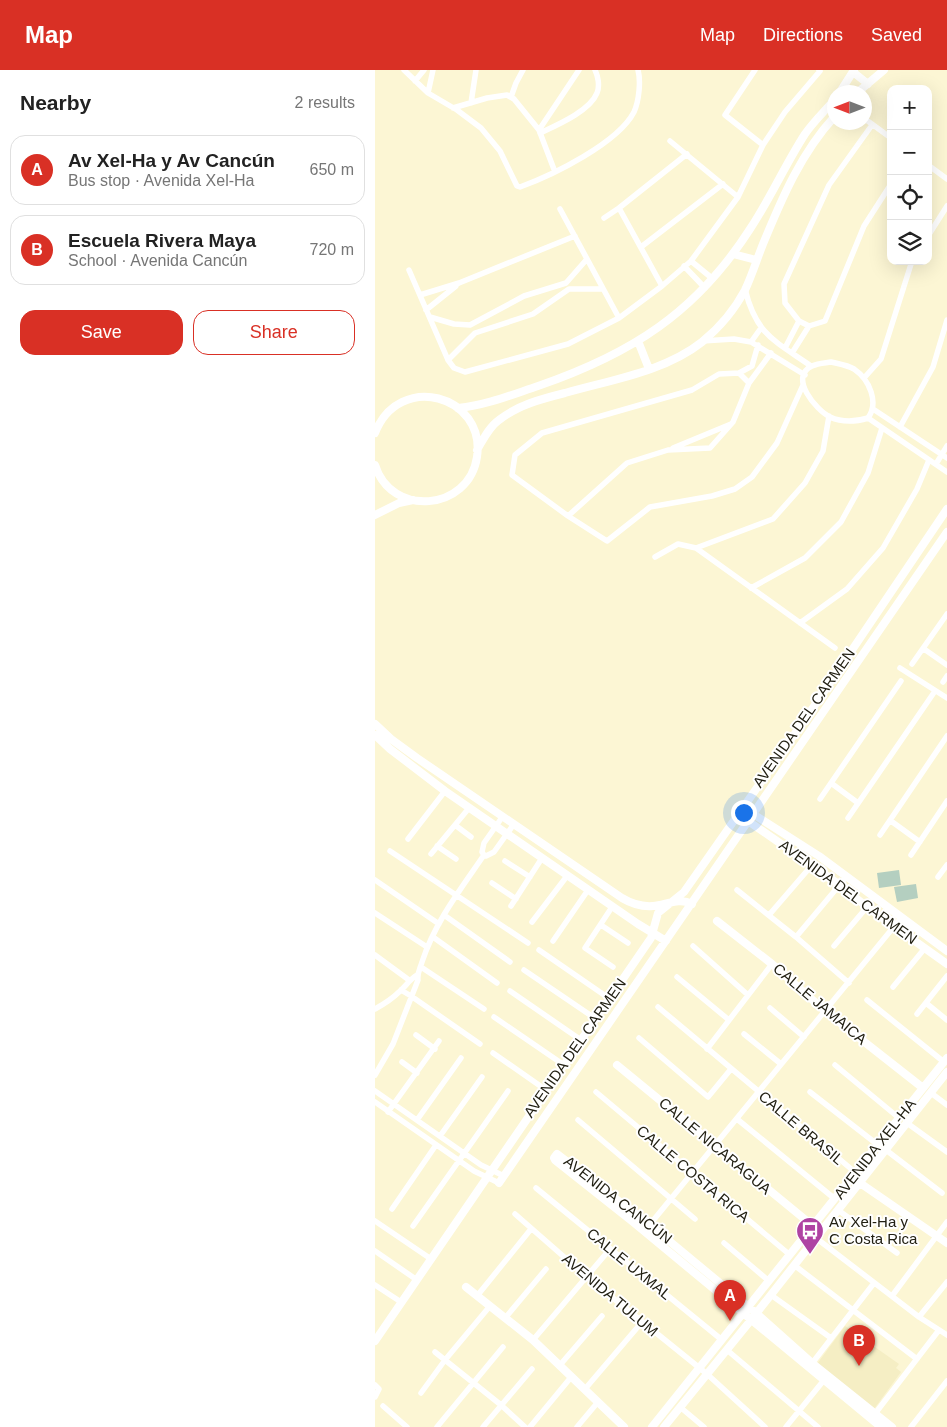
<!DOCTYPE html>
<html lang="en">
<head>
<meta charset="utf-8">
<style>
  :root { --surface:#fff; --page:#f2f2f2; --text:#222; --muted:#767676; --line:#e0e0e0; --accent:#d93025 }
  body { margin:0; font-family:Arial,sans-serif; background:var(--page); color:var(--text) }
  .controls { position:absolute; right:15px; top:15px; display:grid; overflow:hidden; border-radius:10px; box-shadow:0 5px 20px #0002 }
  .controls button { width:45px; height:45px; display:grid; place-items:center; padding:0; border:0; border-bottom:1px solid var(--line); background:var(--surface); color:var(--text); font:25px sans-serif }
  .compass { position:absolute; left:452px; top:15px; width:45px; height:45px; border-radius:50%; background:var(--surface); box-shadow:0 5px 20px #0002; rotate:270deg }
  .you { position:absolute; left:368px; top:742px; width:18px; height:18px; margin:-12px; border:4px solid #fff; border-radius:50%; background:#1a73e8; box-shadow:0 0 0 8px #1a73e833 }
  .badge { display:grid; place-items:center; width:32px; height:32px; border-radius:50%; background:var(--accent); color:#fff; font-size:16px; font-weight:700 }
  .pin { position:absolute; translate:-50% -41px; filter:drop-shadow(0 1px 2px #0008) }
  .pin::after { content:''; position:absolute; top:26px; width:18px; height:15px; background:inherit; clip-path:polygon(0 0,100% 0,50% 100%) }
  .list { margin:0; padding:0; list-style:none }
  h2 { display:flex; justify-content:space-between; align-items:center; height:65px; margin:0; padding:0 20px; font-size:21px }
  h2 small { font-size:16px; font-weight:400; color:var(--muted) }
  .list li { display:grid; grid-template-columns:32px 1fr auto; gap:15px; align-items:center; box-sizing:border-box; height:70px; margin:0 10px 10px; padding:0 10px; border:1px solid var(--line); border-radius:15px }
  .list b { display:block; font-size:19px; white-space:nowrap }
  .list p { margin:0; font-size:16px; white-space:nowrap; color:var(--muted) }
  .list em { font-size:16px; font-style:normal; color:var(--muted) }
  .actions { display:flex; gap:10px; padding:15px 20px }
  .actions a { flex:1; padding:11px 0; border:1px solid var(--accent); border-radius:15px; text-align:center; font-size:18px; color:var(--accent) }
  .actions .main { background:var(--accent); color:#fff }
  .icon { flex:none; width:28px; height:28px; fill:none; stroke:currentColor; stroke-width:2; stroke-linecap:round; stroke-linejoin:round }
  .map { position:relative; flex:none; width:572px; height:1357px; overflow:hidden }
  header { display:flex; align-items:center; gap:30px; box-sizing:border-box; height:70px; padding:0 25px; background:var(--accent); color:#fff }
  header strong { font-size:24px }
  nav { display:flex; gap:28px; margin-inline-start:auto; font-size:18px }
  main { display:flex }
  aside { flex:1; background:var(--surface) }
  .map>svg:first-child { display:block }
</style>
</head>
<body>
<header>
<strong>Map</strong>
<nav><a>Map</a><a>Directions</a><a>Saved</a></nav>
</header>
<main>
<aside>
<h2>Nearby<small>2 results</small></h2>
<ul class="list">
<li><span class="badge">A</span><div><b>Av Xel-Ha y Av Cancún</b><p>Bus stop · Avenida Xel-Ha</p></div><em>650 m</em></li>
<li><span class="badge">B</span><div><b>Escuela Rivera Maya</b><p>School · Avenida Cancún</p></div><em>720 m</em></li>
</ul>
<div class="actions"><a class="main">Save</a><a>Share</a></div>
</aside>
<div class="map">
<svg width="572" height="1357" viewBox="0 0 572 1357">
  <rect width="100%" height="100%" fill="#fcf6d4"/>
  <path fill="#f5eec4" d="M 470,1256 L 524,1294 L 521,1298 L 526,1302 L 499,1339 L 442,1294 Z"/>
  <path fill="#b4cfc0" d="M 524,800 L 526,815 L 504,818 L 502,803 Z
    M 541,814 L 543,828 L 522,832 L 519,817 Z"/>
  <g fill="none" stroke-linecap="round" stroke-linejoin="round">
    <path stroke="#fff" stroke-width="5.5" d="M 29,0 L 53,23 L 82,40 L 106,58 L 125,81 L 142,116 L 145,117 C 178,105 243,73 259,42 C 264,31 266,11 263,0
      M 380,0 L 350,45 L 388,75
      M 40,11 L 49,0
      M 53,23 L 58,0
      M 136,27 L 141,13 L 148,0
      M 96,33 L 101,0
      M 78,38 L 112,28 L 132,25 L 139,29 L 164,60 L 180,102
      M 490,49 L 516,68
      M 497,55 L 454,115 L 409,214 L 410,233 L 424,251 L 434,256 L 450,251 L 489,156 L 516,114
      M 164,60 L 204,0
      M 165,63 C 182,55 215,41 222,23 C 225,16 223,6 220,0
      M 295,71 L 363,127
      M 553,95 L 572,109
      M 244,138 L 287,216
      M 185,139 L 244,248
      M 229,148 L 244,138 L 312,84
      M 553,166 L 572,136
      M 266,177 L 348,114
      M 316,191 L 338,209
      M 309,196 L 330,218
      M 34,200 L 73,290 L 79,298 L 90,302 L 193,274 L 244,248 L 287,216 L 316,191 L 363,127 L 388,75 L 410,42 L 445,1 L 444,0
      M 370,219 C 381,265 400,271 436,296
      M 45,225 L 84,213 L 200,166
      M 51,240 L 81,216
      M 55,247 L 79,254 L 95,255 L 149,226 L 191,213 L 212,189
      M 327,271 L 359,269 L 376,272 L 430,305
      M 376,272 L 386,258
      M 410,278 L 424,251
      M 417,283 L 434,256
      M 73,290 L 100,263 L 158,244 L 194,219 L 228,219
      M 456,292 C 464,294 472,295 479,299 C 495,310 504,333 493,348 C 480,352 468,353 455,347 C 441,340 413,307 437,296 C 443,293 450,293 456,292 Z
      M 364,303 L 377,296 L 383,275
      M 489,308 L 506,289 L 537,191
      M 374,313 L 396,283
      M 498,339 L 572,388
      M 493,348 L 572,402
      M 525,357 L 558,297 L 572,250
      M 298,378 L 356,354
      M 561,394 L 572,376
      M 193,446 L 252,393 L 293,380 L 335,378 L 358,352 L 374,313 L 364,303 L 344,304 L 317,320 L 167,363 L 140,385 L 137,405 L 193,446 L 232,471 L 275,437 L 337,426 L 360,419 L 377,407 L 402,373 L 428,315
      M 321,478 L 460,578
      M 280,487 L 303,474 L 321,478 L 398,449 L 430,413 L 448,381 L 454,346
      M 376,518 L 430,488 L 466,452 L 493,403 L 507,358
      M 425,553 L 472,519 L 508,478 L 542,419 L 554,390
      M 549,579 L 572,595
      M 537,594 L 572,544
      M 525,598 L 572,628
      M 568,612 L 572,606
      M 456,713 L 483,733
      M 445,729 L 526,611
      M 473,748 L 560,621
      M 516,751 L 545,772
      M 80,755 L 96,767
      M 505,765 L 572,666
      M 33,769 L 70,721
      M 62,776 L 81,789
      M 15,781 L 153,873
      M 56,784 L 94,738
      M 109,785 L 111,786 L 119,782 L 139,754
      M 536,785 L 572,731
      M 130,791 L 155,807
      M 563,807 L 572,795
      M 0,810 L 64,854
      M 117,813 L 141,829
      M 362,820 L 421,867 L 474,913
      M 136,836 L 167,788
      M 237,837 L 210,878 L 238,897
      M 0,843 L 52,877
      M 69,845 L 135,892
      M 394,845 L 437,795
      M 157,852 L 192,806
      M 226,855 L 253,873
      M 58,867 L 122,913
      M 421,867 L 472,806
      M 178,871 L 213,820
      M 318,876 L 373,925
      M 459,876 L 492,837
      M 164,880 L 235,929
      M 0,885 L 34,910
      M 46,897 L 109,939
      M 149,900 L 221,949
      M 302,907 L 354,950
      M 518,917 L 550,878
      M 26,920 L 36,926 L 105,974
      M 135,921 L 206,970
      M 492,930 L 569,992
      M 551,933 L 572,950
      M 283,937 L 481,1103
      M 395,938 L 429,967
      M 0,939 C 9,934 17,929 24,922 C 31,916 34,910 42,905
      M 542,944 L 572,906
      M 119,947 L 189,995
      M 369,964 L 406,994
      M 41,965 L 60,979
      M 264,968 L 333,1027 L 356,999
      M 332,979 L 397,894
      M 118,983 L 171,1020
      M 27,992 L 42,1003
      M 460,995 L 524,1048
      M 0,1005 L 18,974 L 43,910 C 42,903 45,899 47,892 C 60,852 85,820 109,785 L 107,782 L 109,773 L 128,746
      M 0,1021 L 106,1095 L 129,1106
      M 221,1022 L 415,1185
      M 435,1022 L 503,1075
      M 556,1023 L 572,1035
      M 0,1032 L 99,1101 L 124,1113
      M 13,1042 L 64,971
      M 362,1049 L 460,1129
      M 42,1050 L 86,988
      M 203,1050 L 320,1149
      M 532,1053 L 572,1082
      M 65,1066 L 107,1007
      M 511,1080 L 567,1123
      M 161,1118 L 347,1270
      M 17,1139 L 61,1075
      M 463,1140 L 522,1183
      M 140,1144 L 212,1207 L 332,1304 L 390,1357
      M 0,1151 L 56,1189
      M 38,1156 L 133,1021
      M 272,1158 L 526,848
      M 441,1168 L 544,1247 L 572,1265
      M 349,1173 L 394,1211
      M 0,1181 L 42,1210
      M 419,1195 L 542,1289
      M 0,1215 L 26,1232
      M 396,1225 L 456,1268
      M 102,1226 L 156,1159
      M 517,1226 L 572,1152
      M 131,1247 L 171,1199
      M 544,1247 L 572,1212
      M 158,1270 L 235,1179
      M 352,1280 L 443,1357
      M 60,1282 L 126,1335 L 150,1357
      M 185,1295 L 227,1246
      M 435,1296 L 499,1213
      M 0,1315 L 4,1319 L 0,1327
      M 210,1319 L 267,1252
      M 46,1323 L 70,1290 L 115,1236
      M 8,1336 L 32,1357
      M 305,1337 L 329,1357
      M 499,1345 L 564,1260
      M 62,1357 L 128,1277
      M 108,1357 L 157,1299
      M 155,1357 L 197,1306
      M 202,1357 L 223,1332
      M 411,1357 L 449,1310
      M 536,1357 L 572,1311"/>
    <path stroke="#fff" stroke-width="8" d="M 478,2 L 493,14
      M 465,22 L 479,0
      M 483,22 L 509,0
      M 358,184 L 381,190
      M 263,271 L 274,299
      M 83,338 C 112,335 136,325 163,316 C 256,284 321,243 375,159 C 395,129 410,95 430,64 C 439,51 450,41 460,29
      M 0,363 C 24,301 111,325 102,387 C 94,441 16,448 0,395
      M 102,380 C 108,370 114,357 124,350 C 143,335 166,329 190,323 C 235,310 289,302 327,272 C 344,258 360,239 370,220 C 377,205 382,189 388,174 C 407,128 426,83 460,46
      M 0,445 L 24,433 L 38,430
      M 0,654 L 16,669 L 42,688 L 247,828 C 257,834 266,837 278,836 C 291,835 304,827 317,834
      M 0,665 L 15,679 L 70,721 L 263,854 L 291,871
      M 378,744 L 444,786 L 572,881
      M 373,751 L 465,815 L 492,837 L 572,894
      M 342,851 L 397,894 L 450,941 L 548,1018
      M 242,995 L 438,1156
      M 484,1109 L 485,1113 L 572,1173
      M 124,1113 L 572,462
      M 91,1217 L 158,1270 L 249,1357
      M 0,1271 L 276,868 L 283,843 L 309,822 L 442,632 L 572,439
      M 277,1357 L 572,988
      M 289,1357 L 376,1250 L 572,1002
      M 506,1357 L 258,1152 L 180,1090 L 179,1088 L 182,1084 L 275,1155 L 381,1243 L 437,1293 L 517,1357"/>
  </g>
  <defs>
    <symbol id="bus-pin" viewBox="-11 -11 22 30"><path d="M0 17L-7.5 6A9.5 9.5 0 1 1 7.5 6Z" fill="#af43a3" stroke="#fff"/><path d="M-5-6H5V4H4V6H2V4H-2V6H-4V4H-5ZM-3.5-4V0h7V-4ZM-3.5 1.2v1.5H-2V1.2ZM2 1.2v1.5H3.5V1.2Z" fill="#fff"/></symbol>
  </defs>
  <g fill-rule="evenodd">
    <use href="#bus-pin" x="419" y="1145" width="32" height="43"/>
  </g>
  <g text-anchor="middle" stroke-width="4" stroke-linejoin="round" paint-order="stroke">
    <g font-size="15" fill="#222013" stroke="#fff">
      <text transform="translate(429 648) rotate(-55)" y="5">AVENIDA DEL CARMEN</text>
      <text transform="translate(473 822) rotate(36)" y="5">AVENIDA DEL CARMEN</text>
      <text transform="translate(445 934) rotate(40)" y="5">CALLE JAMAICA</text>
      <text transform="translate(200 978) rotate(-55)" y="5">AVENIDA DEL CARMEN</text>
      <text transform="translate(426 1058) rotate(40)" y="5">CALLE BRASIL</text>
      <text transform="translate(340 1076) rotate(40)" y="5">CALLE NICARAGUA</text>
      <text transform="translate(500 1079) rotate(-52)" y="5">AVENIDA XEL-HA</text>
      <text transform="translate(318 1104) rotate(40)" y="5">CALLE COSTA RICA</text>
      <text transform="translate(243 1130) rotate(38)" y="5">AVENIDA CANCÚN</text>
      <text transform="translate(254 1194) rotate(39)" y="5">CALLE UXMAL</text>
      <text transform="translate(235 1225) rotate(40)" y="5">AVENIDA TULUM</text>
    </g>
    <g font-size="15" fill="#222013" stroke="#fff" text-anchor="start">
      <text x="454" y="1157">Av Xel-Ha y<tspan x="454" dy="17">C Costa Rica</tspan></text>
    </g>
  </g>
</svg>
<div class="controls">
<button>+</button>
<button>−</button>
<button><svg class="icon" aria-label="locate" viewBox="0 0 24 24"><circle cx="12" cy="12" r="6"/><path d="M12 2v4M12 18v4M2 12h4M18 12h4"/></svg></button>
<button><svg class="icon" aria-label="layers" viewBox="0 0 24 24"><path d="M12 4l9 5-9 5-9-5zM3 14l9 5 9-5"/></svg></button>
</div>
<svg class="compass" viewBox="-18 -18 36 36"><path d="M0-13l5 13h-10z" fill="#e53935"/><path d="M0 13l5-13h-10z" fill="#767676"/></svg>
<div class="you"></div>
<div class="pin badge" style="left:355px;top:1251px">A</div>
<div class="pin badge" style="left:484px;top:1296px">B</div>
</div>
</main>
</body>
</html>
